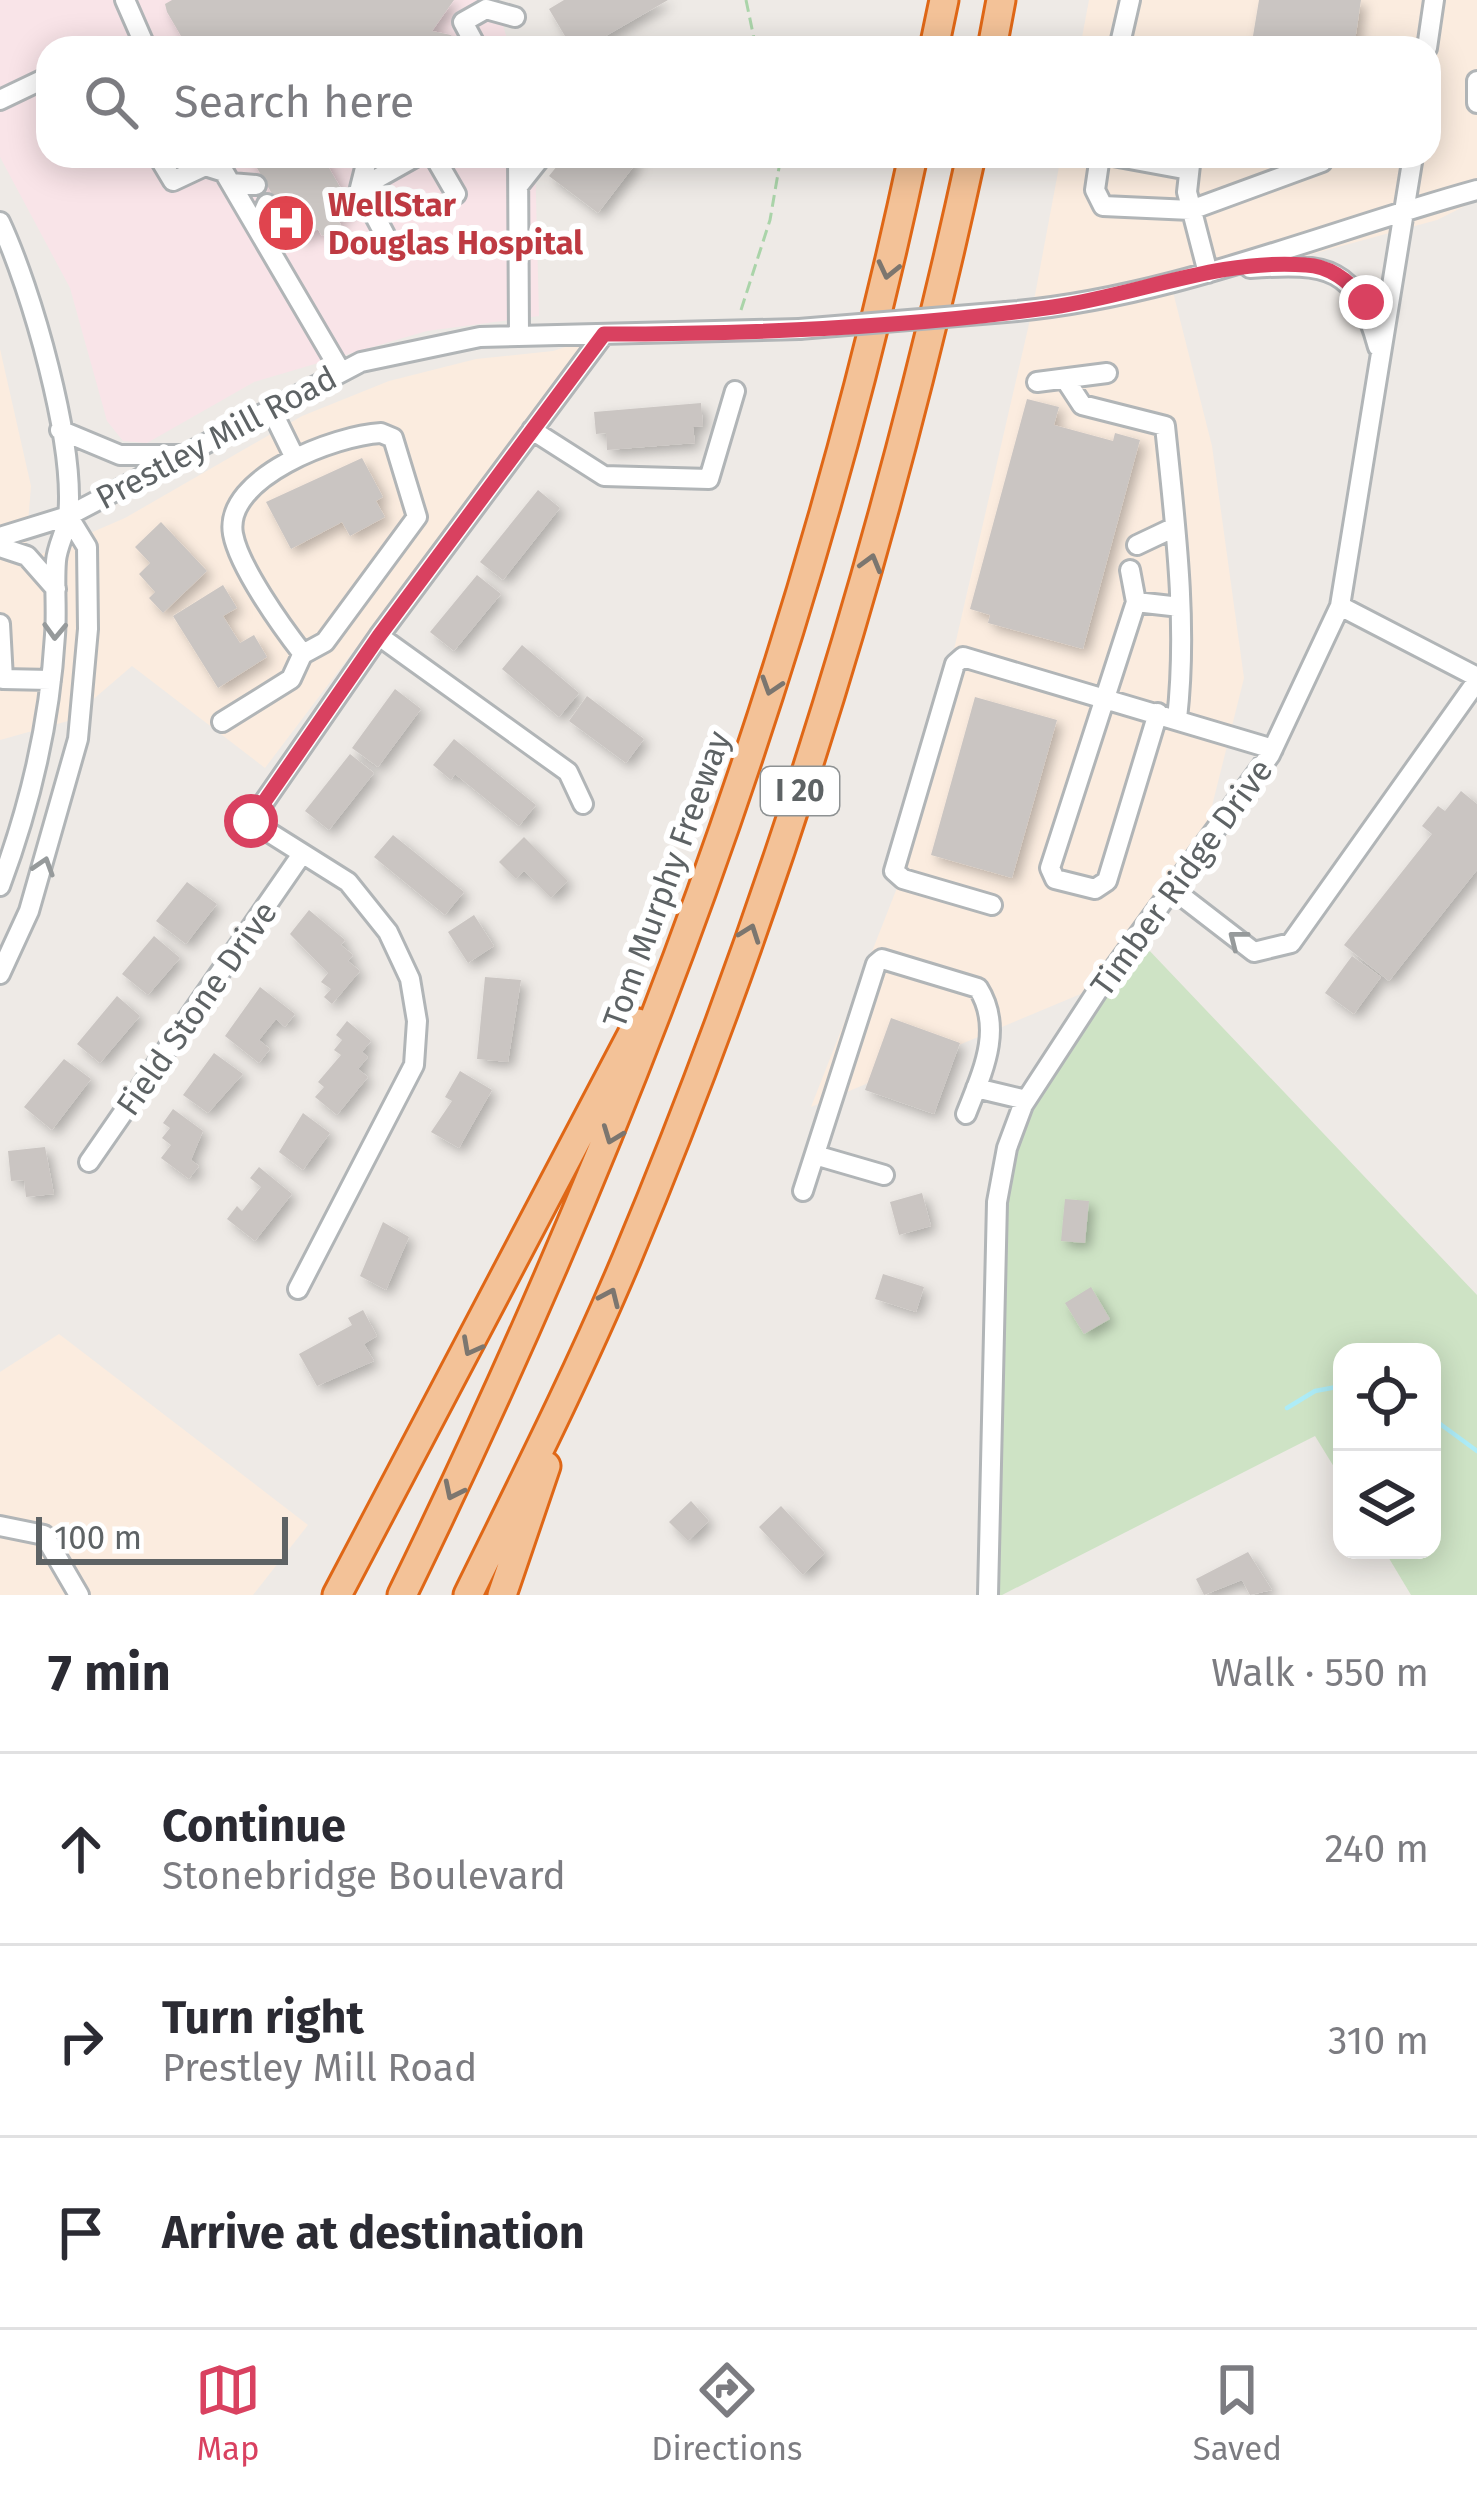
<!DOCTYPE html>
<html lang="en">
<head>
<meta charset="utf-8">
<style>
  :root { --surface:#fff; --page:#f7f7f7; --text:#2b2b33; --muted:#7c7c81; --line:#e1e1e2; --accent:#d94160 }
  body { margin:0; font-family:"Fira Sans",sans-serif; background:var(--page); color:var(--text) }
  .controls { position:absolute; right:36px; bottom:36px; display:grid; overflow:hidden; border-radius:24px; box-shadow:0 6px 30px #0003 }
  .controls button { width:108px; height:108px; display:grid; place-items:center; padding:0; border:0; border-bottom:3px solid var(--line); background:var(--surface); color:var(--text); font:60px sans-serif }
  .scale { position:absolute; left:36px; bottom:30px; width:252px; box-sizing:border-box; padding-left:12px; border:6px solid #5e6365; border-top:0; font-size:33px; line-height:42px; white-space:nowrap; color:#5e6365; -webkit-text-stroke:9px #fff; paint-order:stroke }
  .stop { position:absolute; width:36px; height:36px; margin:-27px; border:9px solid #d94160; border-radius:50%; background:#fff }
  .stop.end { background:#d94160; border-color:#fff; box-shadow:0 3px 12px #0008 }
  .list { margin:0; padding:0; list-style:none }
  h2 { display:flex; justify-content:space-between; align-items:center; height:156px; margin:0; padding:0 48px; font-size:51px }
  h2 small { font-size:39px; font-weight:400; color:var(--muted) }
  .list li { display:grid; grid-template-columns:78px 1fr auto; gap:36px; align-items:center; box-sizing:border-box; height:192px; padding:0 48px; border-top:3px solid var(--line) }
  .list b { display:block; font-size:45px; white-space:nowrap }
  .list p { margin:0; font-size:39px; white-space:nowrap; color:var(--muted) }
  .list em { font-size:39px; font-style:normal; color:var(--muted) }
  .icon { flex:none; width:66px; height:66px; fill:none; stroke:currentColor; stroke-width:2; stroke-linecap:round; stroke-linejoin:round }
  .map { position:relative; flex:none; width:1477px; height:1595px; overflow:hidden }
  .search { position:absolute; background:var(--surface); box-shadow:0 6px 30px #0003; left:36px; right:36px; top:36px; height:132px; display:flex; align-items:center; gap:30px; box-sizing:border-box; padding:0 42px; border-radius:36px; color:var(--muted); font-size:45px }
  .sheet { height:732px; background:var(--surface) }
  nav { display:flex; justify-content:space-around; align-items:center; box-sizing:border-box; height:168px; border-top:3px solid var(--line); background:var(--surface); font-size:33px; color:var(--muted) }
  nav a { display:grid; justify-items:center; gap:6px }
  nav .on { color:var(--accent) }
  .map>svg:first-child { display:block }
</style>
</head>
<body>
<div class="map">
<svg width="1477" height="1595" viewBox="0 0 1477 1595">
  <defs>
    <filter id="shadow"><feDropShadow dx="5.5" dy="5.5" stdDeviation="6" flood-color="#0004"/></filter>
  </defs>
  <rect width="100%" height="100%" fill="#eeeae6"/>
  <path fill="#fbecdf" d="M 1089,0 L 1477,0 L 1477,200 L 1437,220 L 1173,292 L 1212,446 L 1244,678 L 1205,834 L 1146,946 L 1114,980 L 811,1107 L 902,875 L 1032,311 L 1061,156 L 1429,156 L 1429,48 L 1080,48 Z
    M 590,339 L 265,768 L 132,666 L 68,721 L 0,740 L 0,349 L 31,486 L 25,561 L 125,518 L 302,416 L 389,381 L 476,359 L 553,351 Z
    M 59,1334 L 308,1525 L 253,1595 L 0,1595 L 0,1372 Z"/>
  <path fill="#f9e4e8" d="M 0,0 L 495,0 L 510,48 L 48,48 L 48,156 L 535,156 L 539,316 L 427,331 L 352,353 L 254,382 L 147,443 L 123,441 L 107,421 L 70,288 L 0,157 Z"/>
  <path fill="#cee3c5" d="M 1146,947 L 1477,1295 L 1477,1595 L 1411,1595 L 1384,1550 L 1432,1550 L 1432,1352 L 1342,1352 L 1342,1480 L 1315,1436 L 1002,1595 L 988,1595 L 997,1202 L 1023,1105 Z"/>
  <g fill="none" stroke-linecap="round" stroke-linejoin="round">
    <path stroke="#adecf7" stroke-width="4.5" d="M 1287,1408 L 1315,1391 L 1342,1386
      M 1432,1418 L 1477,1451"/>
  </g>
  <path fill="#cac5c2" filter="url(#shadow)" d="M 172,0 L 454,0 L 432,31 L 451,35 L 461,48 L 188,48 L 167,12 L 165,4 Z
    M 564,0 L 668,0 L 585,48 L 572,48 L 549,9 Z
    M 1259,0 L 1361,0 L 1354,48 L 1251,48 Z
    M 250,156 L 322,156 L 353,209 L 337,218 L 341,225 L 322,236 L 318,229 L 299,240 Z
    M 565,156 L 630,156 L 637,162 L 598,213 L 549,176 Z
    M 1027,399 L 1059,407 L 1054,425 L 1113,441 L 1115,433 L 1140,440 L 1083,649 L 988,623 L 990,615 L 970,609 Z
    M 701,403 L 703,426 L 693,427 L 695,443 L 607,450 L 606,433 L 596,434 L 594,412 Z
    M 362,458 L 383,497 L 376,501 L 385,517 L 350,536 L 342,522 L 291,549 L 266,502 Z
    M 538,490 L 560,508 L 503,580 L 480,562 Z
    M 161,522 L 207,571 L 163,613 L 149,598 L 155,592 L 139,574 L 150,563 L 135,547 Z
    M 477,575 L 501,594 L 454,651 L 430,632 Z
    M 223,585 L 237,608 L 223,616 L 240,643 L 254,635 L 267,657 L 218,688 L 173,616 Z
    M 522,645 L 579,693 L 559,717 L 502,669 Z
    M 395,689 L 421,709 L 378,767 L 352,748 Z
    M 587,696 L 644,739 L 626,763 L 569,721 Z
    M 975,697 L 1057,720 L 1012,878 L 931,855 Z
    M 454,739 L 536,805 L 519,826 L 455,774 L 451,780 L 433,765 Z
    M 350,754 L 374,773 L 329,830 L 305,811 Z
    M 1461,791 L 1477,804 L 1477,870 L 1389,981 L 1344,945 L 1432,834 L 1422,826 L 1438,806 L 1445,811 Z
    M 393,835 L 464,892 L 445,915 L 374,857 Z
    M 524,837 L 568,881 L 551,898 L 524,871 L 516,879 L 499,862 Z
    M 187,882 L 217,904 L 186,944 L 156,921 Z
    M 309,910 L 345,940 L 341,945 L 353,955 L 348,961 L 360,971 L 332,1004 L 324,997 L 331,989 L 321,982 L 328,973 L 290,934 Z
    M 474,915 L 494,946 L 468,963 L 448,932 Z
    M 154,936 L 180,958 L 148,995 L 122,974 Z
    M 1352,956 L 1381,977 L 1354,1014 L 1325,993 Z
    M 485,977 L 521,980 L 508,1062 L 477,1059 Z
    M 260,987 L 295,1014 L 285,1027 L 276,1019 L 259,1040 L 270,1049 L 259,1063 L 225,1036 Z
    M 117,996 L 140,1016 L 100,1063 L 77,1044 Z
    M 891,1018 L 960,1043 L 934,1114 L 865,1090 Z
    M 347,1021 L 371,1041 L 362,1052 L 368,1057 L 358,1069 L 368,1077 L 337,1115 L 315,1097 L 324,1087 L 318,1082 L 341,1055 L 334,1050 L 342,1040 L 336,1035 Z
    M 214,1053 L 243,1074 L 208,1113 L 183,1095 Z
    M 64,1059 L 91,1079 L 52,1130 L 24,1107 Z
    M 460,1071 L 492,1090 L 459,1148 L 431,1132 L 452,1101 L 445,1097 Z
    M 173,1109 L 203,1131 L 191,1160 L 199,1166 L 189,1179 L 161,1158 L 171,1145 L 162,1138 L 170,1128 L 163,1123 Z
    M 303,1113 L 330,1133 L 303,1170 L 279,1152 Z
    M 45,1147 L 54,1194 L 26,1197 L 24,1180 L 11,1181 L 8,1151 Z
    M 259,1167 L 292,1194 L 255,1241 L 227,1219 L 237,1206 L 242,1211 L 261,1187 L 250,1178 Z
    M 922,1193 L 931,1226 L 899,1235 L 890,1202 Z
    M 1065,1199 L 1089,1201 L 1085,1243 L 1061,1241 Z
    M 383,1222 L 409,1237 L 386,1290 L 360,1276 Z
    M 883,1274 L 924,1287 L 916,1312 L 875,1299 Z
    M 1091,1287 L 1110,1319 L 1084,1334 L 1065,1303 Z
    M 363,1310 L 377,1336 L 364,1344 L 374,1361 L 317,1386 L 299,1354 L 352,1325 L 348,1318 Z
    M 691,1501 L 709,1521 L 688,1541 L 669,1522 Z
    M 781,1506 L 825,1553 L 803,1575 L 759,1527 Z
    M 1248,1552 L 1272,1590 L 1250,1595 L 1242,1580 L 1204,1595 L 1196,1579 Z"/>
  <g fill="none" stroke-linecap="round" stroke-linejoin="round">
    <defs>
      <path id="minor" d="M 125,0 L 146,48
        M 477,48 L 463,22 L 486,9 L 515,17
        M 1119,48 L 1130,0
        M 1427,48 L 1434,0
        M 1477,81 L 1477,103
        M 0,100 L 48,77
        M 158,156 L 173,181 L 205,166 L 224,172 L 340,370
        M 368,156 L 360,188 L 385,235
        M 434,156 L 456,194
        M 518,156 L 519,336
        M 1100,156 L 1095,190 L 1103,206 L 1191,210 L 1322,162
        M 1113,156 L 1189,170
        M 1191,156 L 1187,192 L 1208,273
        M 231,183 L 256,185
        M 519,185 L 542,156
        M 360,188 L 417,156
        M 0,222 C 31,288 76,444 68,517 C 66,532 57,546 56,561 C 54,585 57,610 55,635 C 50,720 30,806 0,886
        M 257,227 L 267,204
        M 1250,268 C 1329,263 1356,266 1378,347
        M 1006,312 C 1168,299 1321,233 1477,190
        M 1065,379 L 1082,405 L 1165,426 C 1175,523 1188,622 1177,719
        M 1037,382 L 1107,373
        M 271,409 L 294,456
        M 60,430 L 120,455 L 179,455
        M 532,430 L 604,476 L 709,479 L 735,391
        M 381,433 L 393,438 L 417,517 L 325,642 L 303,654 C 282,627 239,567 233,534 C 223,477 337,435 381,433 Z
        M 0,537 L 68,516 L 361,362 L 480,337 L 799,329
        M 1137,545 L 1175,527
        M 0,547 L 27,556 L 56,589
        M 1130,570 L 1136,602
        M 1340,606 L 1477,677
        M 0,624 L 3,679 L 51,680
        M 379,636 L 568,772 L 583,804
        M 1158,713 L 1107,881 L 1095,889 L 1055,879 L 1050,868 L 1136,602 L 1180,607
        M 222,722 L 291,679 L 303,653
        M 1175,891 L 1254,952 L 1291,943 L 1477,681
        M 992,905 L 903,879 L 894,871 L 955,664 L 963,657 L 1273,749
        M 0,974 L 29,911 L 78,739 L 88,629 L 87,547 L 68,516
        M 976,1088 L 1026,1100
        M 815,1155 L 884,1175
        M 89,1162 L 302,854
        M 803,1191 L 876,964 L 882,959 L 978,988 C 1004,1029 982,1073 966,1114
        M 298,1289 L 414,1065 L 417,1021 L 410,979 L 388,932 L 348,882 L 251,821 L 379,636 L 604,334
        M 0,1526 L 44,1535 L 79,1595
        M 988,1595 L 997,1202 L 1007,1148 L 1023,1105 L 1096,993 L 1270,755 L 1340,606 L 1413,156"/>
      <path id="highway" d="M 934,48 L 944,0
        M 992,48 L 1001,0
        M 337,1595 L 638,1023
        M 402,1595 C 628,1131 805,662 913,156
        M 468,1595 C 523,1483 579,1372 627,1258 C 776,902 889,533 971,156
        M 502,1595 L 546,1466"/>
    </defs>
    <use href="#minor" stroke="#b1b5b7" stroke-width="24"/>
    <use href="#highway" stroke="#df6716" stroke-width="33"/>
    <path stroke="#aad4a9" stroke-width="3" stroke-dasharray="12 6" stroke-linecap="butt" d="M 746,0 L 756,48
      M 741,310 L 770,220 L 781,156"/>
    <use href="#minor" stroke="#fff" stroke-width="18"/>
    <use href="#highway" stroke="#f3c298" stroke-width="27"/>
    <defs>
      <path id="minor-bridge" d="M 799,329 L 1006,312"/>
    </defs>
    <use href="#minor-bridge" stroke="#b1b5b7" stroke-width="24" stroke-linecap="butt"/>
    <use href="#minor-bridge" stroke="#fff" stroke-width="18"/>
  </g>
  <defs><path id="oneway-chevron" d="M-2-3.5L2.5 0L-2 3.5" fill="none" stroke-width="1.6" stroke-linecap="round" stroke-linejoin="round" transform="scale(3)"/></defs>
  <g stroke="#7c766f">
    <use href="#oneway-chevron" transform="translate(888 270) rotate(103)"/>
    <use href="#oneway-chevron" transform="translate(871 563) rotate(-74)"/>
    <use href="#oneway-chevron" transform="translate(771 686) rotate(108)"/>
    <use href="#oneway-chevron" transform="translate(750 933) rotate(-70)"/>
    <use href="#oneway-chevron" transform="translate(612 1135) rotate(111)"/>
    <use href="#oneway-chevron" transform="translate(610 1297) rotate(-66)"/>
    <use href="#oneway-chevron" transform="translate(471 1347) rotate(118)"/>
    <use href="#oneway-chevron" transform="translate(453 1491) rotate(116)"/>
  </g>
  <g stroke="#969a9b">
    <use href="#oneway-chevron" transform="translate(55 631) rotate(92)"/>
    <use href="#oneway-chevron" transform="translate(44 866) rotate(-72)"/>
    <use href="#oneway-chevron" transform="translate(1237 939) rotate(-142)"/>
  </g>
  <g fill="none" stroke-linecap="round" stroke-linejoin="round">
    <path stroke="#d94160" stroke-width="15" d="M 251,821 L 379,636 L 604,334 C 754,334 905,328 1053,307 C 1137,295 1220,258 1306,265 C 1332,266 1351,283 1366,302"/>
  </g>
  <defs>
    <symbol id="hospital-disc" viewBox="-11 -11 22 22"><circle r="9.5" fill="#e0444e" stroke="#fff"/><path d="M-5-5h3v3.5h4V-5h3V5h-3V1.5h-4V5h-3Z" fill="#fff"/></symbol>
  </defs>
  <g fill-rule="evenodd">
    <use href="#hospital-disc" x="253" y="190" width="66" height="66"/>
  </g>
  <g text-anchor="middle" stroke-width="12" stroke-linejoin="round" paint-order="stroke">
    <rect fill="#fff" stroke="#8e9293" stroke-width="3" x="761" y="767" width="78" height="48" rx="9"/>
    <g font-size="30" font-weight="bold" fill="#5e6365">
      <text x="800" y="801">I 20</text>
    </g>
    <g font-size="33" font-weight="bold" fill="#be3a42" stroke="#fff" text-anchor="start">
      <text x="328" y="216">WellStar<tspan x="328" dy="38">Douglas Hospital</tspan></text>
    </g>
    <g font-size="33" fill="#5e6365" stroke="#fff">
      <text transform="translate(216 437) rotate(-28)" y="12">Prestley Mill Road</text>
      <text transform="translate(1181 877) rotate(-54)" y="12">Timber Ridge Drive</text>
      <text transform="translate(666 879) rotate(-70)" y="12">Tom Murphy Freeway</text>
      <text transform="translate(196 1008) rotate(-55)" y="12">Field Stone Drive</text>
    </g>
  </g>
</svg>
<div class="controls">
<button><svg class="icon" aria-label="locate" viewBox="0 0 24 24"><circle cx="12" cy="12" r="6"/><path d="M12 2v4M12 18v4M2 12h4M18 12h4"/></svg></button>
<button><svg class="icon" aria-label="layers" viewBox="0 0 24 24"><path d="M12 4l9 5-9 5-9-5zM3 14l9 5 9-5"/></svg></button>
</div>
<div class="scale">100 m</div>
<div class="stop" style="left:251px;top:821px"></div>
<div class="stop end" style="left:1366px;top:302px"></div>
<div class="search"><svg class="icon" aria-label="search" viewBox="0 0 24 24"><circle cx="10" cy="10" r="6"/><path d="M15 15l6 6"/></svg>Search here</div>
</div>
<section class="sheet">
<h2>7 min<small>Walk · 550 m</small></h2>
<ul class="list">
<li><svg class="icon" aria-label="ahead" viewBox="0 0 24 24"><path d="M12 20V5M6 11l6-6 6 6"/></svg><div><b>Continue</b><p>Stonebridge Boulevard</p></div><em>240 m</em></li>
<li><svg class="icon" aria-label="right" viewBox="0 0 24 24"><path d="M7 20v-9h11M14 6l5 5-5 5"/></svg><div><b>Turn right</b><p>Prestley Mill Road</p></div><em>310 m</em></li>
<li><svg class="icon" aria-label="arrive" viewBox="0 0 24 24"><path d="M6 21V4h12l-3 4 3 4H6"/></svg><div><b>Arrive at destination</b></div></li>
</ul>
</section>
<nav>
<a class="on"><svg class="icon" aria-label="map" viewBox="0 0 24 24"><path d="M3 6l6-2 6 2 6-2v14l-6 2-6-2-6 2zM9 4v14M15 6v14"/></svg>Map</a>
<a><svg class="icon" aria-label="directions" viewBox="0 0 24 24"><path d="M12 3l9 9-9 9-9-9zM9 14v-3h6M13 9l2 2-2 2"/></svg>Directions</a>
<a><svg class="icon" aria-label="saved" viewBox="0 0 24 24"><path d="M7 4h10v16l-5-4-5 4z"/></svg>Saved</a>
</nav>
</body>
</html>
